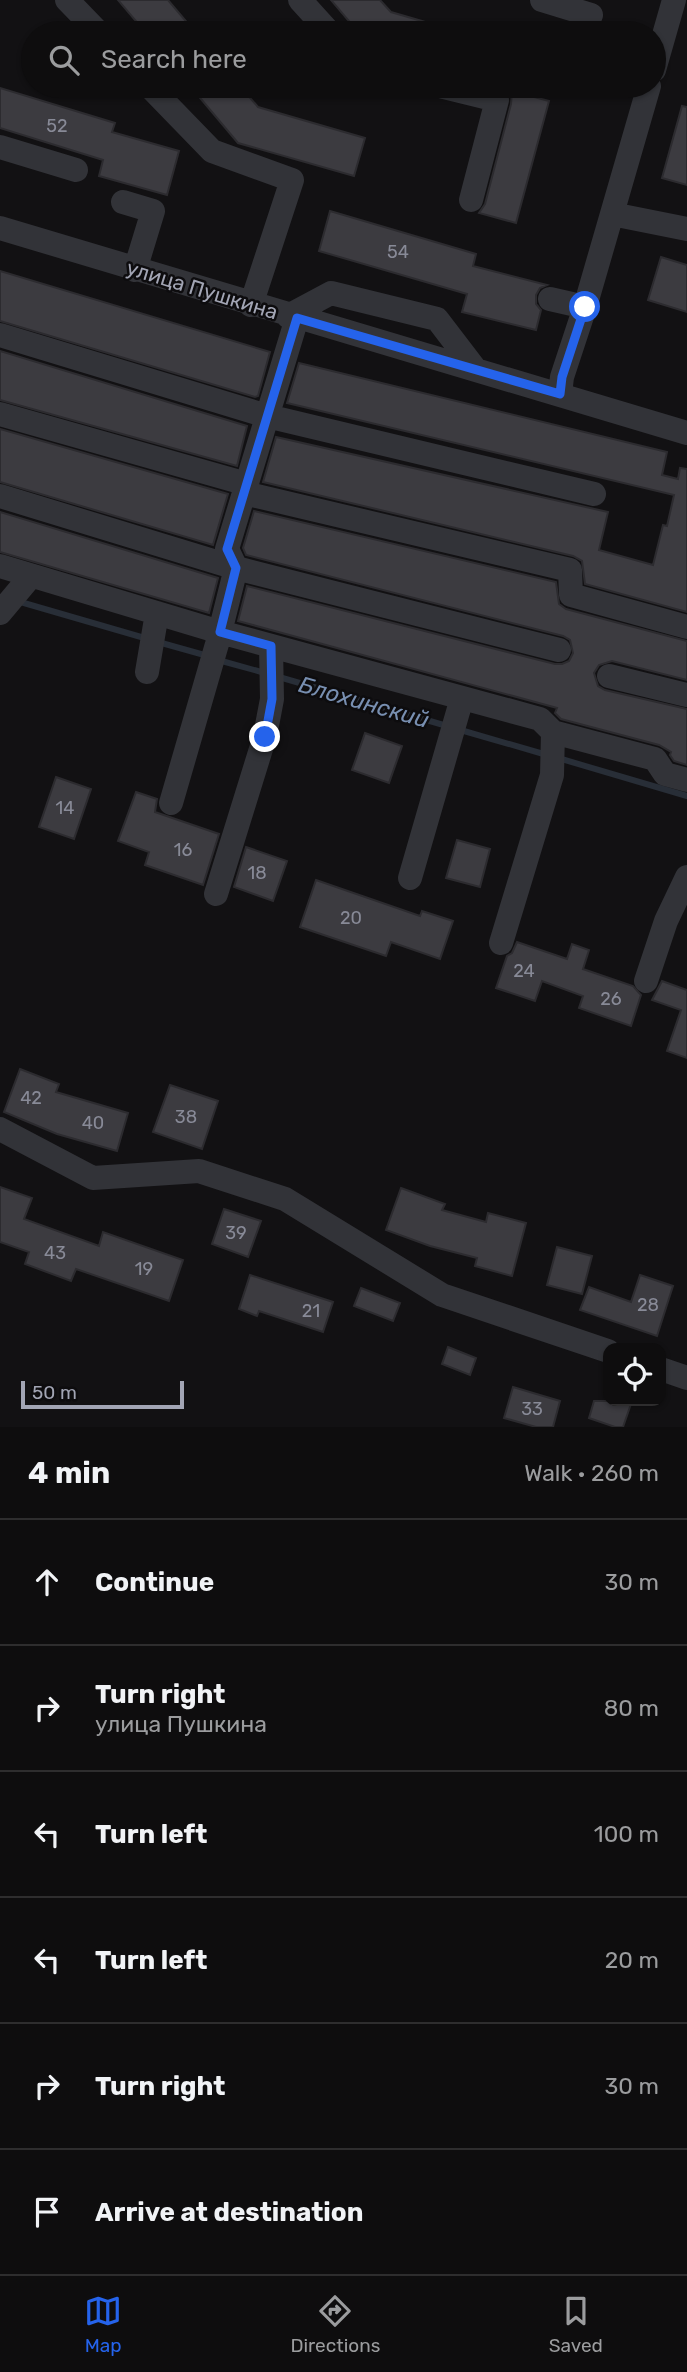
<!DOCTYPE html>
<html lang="en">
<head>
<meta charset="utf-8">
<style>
  :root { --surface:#0e0d0e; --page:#1c1b1c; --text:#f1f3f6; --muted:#9b9c9e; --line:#2e2d2e; --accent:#2563eb }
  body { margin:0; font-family:Rubik,sans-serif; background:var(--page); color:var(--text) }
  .controls { position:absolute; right:21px; bottom:21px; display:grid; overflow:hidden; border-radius:14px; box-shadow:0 2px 5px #0004 }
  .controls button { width:63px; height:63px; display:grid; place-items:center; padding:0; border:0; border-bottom:2px solid var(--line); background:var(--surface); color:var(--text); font:35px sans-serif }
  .scale { position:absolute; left:21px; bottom:18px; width:163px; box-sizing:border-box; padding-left:7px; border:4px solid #a2a5b4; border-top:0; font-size:19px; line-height:24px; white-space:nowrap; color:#a2a5b4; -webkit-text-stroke:5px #0d0c0e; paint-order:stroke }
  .stop { position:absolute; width:21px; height:21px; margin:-16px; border:5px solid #2563eb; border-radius:50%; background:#fff }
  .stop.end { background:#2563eb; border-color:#fff; box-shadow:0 2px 7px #0008 }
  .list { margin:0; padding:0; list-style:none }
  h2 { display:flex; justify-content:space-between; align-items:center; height:91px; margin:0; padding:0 28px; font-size:30px }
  h2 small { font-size:23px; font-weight:400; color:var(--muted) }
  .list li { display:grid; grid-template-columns:46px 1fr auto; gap:21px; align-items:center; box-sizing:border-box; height:126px; padding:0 28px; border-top:2px solid var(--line) }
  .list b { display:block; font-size:26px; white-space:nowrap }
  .list p { margin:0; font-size:23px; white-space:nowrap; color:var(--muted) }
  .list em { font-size:23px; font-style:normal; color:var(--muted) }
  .icon { flex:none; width:38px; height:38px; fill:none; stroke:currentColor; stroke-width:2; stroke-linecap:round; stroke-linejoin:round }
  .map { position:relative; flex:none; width:687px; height:1427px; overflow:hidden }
  .search { position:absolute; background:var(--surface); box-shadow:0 2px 5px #0004; left:21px; right:21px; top:21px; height:77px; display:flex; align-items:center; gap:18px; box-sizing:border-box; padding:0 24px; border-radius:38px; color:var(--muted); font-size:26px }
  .sheet { height:847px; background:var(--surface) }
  nav { display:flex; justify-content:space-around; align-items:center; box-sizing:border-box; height:98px; border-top:2px solid var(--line); background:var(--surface); font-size:19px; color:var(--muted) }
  nav a { display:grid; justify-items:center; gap:4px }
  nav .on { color:var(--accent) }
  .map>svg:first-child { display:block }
</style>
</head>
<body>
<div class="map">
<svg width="687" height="1427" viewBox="0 0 687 1427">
  <rect width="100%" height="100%" fill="#121113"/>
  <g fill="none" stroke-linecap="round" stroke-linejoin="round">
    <path stroke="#282e37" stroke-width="6" d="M 17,601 L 148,639
      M 158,642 L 208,656
      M 218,660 L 265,673
      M 279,677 L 447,726
      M 457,729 L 547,755
      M 558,758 L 687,796"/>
  </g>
  <path fill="#3c3b40" stroke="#2c2b2f" stroke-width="2" d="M 118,0 L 168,0 L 196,33 L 146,33 Z
    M 331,0 L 380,0 L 391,12 L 446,28 L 445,33 L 359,33 Z
    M 190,86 L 240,86 L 258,107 L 365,138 L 354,176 L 238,143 Z
    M 0,88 L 115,123 L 112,132 L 179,151 L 167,195 L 99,176 L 103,160 L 0,128 Z
    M 512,91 L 549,101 L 516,223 L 479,213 L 485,204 L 511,104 Z
    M 682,106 L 687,107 L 687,185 L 662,178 Z
    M 330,211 L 476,254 L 473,266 L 547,285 L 540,288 L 536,295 L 536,304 L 541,310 L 536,330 L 462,312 L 467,294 L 319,251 Z
    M 661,257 L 687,265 L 687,312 L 648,300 Z
    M 0,271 L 270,352 L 258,396 L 255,397 L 0,321 Z
    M 0,351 L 247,426 L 237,466 L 0,400 Z
    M 299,363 L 667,452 L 662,475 L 678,479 L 680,468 L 687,469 L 687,612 L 585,584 L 582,561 L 573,556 L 263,482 L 276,437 L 608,512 L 599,550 L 653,565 L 663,525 L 667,526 L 674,495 L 287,403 Z
    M 0,429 L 228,494 L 213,545 L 0,482 Z
    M 254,511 L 556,582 L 559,604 L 566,609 L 687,641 L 687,680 L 612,661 L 599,665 L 594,673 L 598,686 L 605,690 L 687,709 L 687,765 L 674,761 L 670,755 L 671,752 L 659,745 L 561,719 L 555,713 L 557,708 L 238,621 L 247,586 L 555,664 L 562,664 L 569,661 L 573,653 L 570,640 L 563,636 L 246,555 L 243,548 Z
    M 0,512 L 218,578 L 209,613 L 0,552 Z
    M 365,733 L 402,746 L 389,783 L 352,770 Z
    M 56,777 L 91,789 L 74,839 L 39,827 Z
    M 136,792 L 157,799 L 155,812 L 219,834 L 203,885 L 145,865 L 149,852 L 118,841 Z
    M 457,840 L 490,849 L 480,887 L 446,878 Z
    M 246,847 L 287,861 L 273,901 L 234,887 Z
    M 316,880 L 420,916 L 422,911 L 453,921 L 440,959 L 391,942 L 386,956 L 300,927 Z
    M 517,942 L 567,959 L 572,944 L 589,950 L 583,969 L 633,986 L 641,995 L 631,1026 L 579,1008 L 583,996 L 542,981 L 535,1001 L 496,988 L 507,956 L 512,953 Z
    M 662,981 L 687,990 L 687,1058 L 667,1051 L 681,1010 L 652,1000 Z
    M 20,1069 L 59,1084 L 56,1092 L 128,1113 L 117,1151 L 57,1134 L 4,1112 Z
    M 170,1085 L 218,1101 L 202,1149 L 153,1132 Z
    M 0,1187 L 32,1198 L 24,1219 L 99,1246 L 103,1232 L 183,1260 L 169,1301 L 76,1269 L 71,1281 L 25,1264 L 29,1252 L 0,1242 Z
    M 401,1188 L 445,1204 L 442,1210 L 486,1222 L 488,1213 L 526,1223 L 512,1276 L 475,1266 L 477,1258 L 430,1246 L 386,1230 Z
    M 224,1209 L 261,1221 L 248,1257 L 212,1244 Z
    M 557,1247 L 592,1256 L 582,1294 L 547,1285 Z
    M 250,1275 L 333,1302 L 323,1332 L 259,1311 L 257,1316 L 239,1309 Z
    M 640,1275 L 673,1286 L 657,1336 L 580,1310 L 589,1287 L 631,1302 Z
    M 361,1288 L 400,1303 L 393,1321 L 354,1306 Z
    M 448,1347 L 476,1358 L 470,1375 L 442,1364 Z
    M 513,1387 L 560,1401 L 553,1427 L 536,1427 L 504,1418 Z
    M 594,1401 L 632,1401 L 623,1427 L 615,1427 L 589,1418 Z"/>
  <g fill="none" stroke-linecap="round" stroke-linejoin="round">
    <path stroke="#323338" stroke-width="24" d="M 67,0 L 99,33
      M 300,0 L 330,33
      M 542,0 L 591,15
      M 654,70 L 674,0
      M 149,86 L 212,151 L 292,180 L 251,305
      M 440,86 L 497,100 L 471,200
      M 0,147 L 76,170
      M 123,202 L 153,211 L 135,270
      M 612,214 L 687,229
      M 0,228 C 228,298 459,363 687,433
      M 550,299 L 585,307
      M 288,316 L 331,293 L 437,319 L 476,370
      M 0,335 L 267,416 L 594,494
      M 560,394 L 562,377 L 585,307 L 649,86
      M 0,414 L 247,484
      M 244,493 L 570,570 L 571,595 L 687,627
      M 0,496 L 236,568 L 559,650
      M 0,566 L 220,632 L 540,719 L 553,732 L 655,759 L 665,774 L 687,780
      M 0,613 L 31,576
      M 147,672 L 157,613
      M 609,676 L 687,695
      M 171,803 L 217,644 L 236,568 L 227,549 L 297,318
      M 410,878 L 462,698
      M 216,894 L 265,736 L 272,699 L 271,646
      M 501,943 L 552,775 L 553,732
      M 646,981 L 666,921 L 687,877
      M 0,1129 L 93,1178 L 199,1171 L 285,1199 L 442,1295 L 608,1351
      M 661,1369 L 687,1378"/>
  </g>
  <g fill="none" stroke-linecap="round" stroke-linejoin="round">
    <path stroke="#2563eb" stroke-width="9" d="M 265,737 L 272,699 L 271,646 L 220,632 L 236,568 L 227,549 L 297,318 L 560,394 L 562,377 L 585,307"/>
  </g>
  <g text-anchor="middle" stroke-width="5" stroke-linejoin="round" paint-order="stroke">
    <g font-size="18" fill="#888a97">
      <text x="57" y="132">52</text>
      <text x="398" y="258">54</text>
      <text x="65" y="814">14</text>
      <text x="183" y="856">16</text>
      <text x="257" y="879">18</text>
      <text x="351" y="924">20</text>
      <text x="524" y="977">24</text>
      <text x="611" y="1005">26</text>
      <text x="31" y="1104">42</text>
      <text x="186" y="1123">38</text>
      <text x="93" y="1129">40</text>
      <text x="236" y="1239">39</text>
      <text x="55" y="1259">43</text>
      <text x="144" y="1275">19</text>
      <text x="648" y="1311">28</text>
      <text x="311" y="1317">21</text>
      <text x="532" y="1415">33</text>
    </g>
    <g font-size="21" fill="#a2a5b4" stroke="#0d0c0e">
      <text transform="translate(202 290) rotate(17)" y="7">улица Пушкина</text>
    </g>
    <g font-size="23" font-style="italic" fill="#788fb1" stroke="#0d0c0e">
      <text transform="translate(364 702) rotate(16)" y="8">Блохинский</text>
    </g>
  </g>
</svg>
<div class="controls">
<button><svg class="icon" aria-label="locate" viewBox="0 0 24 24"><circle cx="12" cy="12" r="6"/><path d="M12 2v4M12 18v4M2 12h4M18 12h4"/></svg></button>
</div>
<div class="scale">50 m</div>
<div class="stop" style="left:585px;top:307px"></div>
<div class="stop end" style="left:265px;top:737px"></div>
<div class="search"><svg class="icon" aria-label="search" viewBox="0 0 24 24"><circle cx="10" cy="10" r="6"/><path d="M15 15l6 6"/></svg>Search here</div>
</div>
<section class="sheet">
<h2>4 min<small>Walk · 260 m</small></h2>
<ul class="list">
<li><svg class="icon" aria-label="ahead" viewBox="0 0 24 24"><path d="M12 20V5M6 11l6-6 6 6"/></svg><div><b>Continue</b></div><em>30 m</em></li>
<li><svg class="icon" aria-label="right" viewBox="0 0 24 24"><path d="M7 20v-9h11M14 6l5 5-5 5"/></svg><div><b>Turn right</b><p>улица Пушкина</p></div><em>80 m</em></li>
<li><svg class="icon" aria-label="left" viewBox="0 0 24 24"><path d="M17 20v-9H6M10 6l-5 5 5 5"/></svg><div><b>Turn left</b></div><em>100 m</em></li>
<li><svg class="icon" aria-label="left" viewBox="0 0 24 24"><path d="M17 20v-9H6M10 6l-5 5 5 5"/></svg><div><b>Turn left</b></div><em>20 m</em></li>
<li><svg class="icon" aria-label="right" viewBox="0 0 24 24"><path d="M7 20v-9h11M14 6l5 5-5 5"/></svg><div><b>Turn right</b></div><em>30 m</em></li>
<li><svg class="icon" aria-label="arrive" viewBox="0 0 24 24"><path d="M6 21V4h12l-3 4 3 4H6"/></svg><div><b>Arrive at destination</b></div></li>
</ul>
</section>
<nav>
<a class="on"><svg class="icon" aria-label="map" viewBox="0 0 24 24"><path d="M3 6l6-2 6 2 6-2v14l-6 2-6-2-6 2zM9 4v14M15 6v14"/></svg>Map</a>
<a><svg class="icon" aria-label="directions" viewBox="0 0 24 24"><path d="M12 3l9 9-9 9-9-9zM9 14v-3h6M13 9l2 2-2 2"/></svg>Directions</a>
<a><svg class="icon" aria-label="saved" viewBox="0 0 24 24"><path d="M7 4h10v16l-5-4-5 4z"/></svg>Saved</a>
</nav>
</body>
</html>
